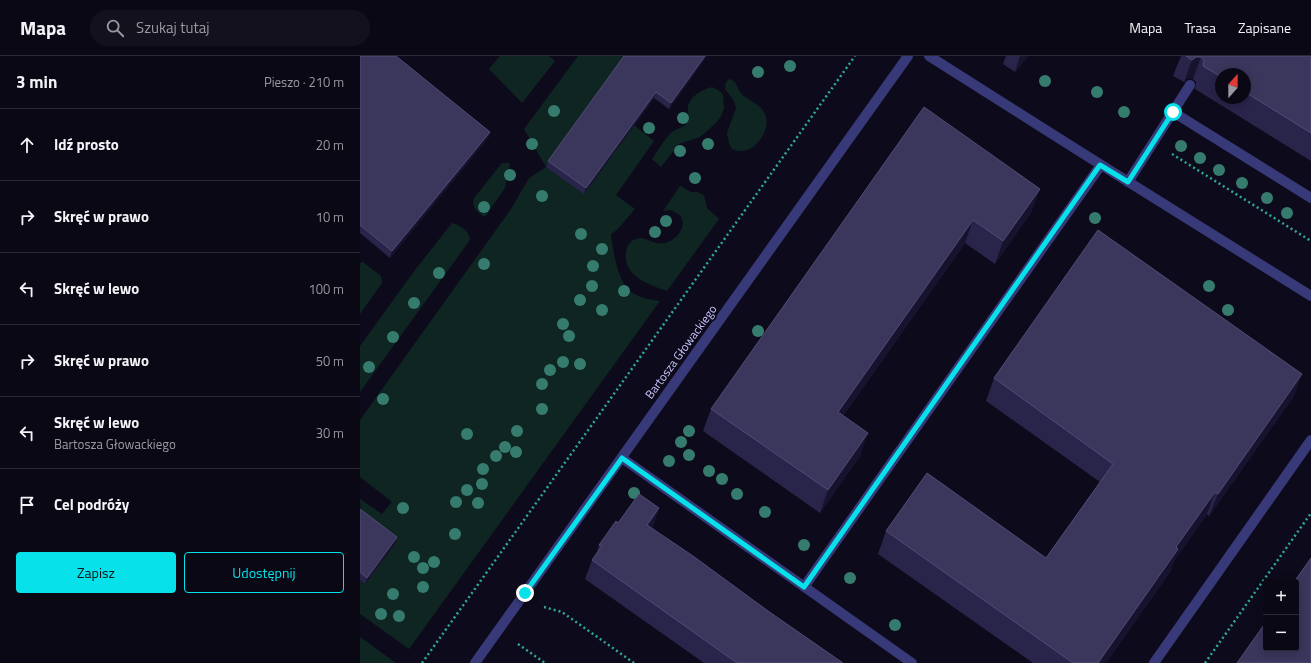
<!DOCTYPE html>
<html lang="pl">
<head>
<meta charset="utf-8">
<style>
  :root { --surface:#0a0814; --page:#13111d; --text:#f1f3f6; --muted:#999aa0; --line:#2a2934; --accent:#07e1e9 }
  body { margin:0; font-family:"Titillium Web",sans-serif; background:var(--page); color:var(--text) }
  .controls { position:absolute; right:12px; bottom:12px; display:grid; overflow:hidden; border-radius:4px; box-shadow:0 2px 10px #0003 }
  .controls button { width:36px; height:36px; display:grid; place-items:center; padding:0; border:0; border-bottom:1px solid var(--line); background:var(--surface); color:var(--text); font:20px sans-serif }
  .compass { position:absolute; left:855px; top:12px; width:36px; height:36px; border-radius:50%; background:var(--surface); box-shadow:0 2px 10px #0003; rotate:21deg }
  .stop { position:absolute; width:12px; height:12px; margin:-9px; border:3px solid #07e1e9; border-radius:50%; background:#fff }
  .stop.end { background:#07e1e9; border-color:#fff; box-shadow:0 1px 4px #0008 }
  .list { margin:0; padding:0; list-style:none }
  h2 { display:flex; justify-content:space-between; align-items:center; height:52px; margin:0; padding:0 16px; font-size:17px }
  h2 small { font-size:13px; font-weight:400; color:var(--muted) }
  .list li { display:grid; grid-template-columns:26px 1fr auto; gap:12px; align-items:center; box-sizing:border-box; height:72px; padding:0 16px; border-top:1px solid var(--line) }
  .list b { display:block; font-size:15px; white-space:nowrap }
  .list p { margin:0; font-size:13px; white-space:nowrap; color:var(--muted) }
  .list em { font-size:13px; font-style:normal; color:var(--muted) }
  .actions { display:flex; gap:8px; padding:12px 16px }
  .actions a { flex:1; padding:9px 0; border:1px solid var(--accent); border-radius:4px; text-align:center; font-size:14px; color:var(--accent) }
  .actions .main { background:var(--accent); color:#111 }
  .icon { flex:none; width:22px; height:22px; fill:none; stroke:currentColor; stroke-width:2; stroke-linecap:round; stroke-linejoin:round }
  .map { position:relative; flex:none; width:951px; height:607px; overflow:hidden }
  header { display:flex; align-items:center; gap:24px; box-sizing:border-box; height:56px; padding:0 20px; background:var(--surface); border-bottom:1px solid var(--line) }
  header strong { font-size:19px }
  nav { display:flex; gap:22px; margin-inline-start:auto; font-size:14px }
  .search { width:280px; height:36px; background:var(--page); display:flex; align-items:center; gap:10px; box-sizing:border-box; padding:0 14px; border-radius:22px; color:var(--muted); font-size:15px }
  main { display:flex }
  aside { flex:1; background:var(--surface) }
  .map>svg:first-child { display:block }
</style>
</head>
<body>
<header>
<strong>Mapa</strong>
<div class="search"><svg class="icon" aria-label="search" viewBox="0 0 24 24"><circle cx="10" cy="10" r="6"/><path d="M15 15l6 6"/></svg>Szukaj tutaj</div>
<nav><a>Mapa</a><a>Trasa</a><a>Zapisane</a></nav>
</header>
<main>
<aside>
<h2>3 min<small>Pieszo · 210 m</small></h2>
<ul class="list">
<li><svg class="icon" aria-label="ahead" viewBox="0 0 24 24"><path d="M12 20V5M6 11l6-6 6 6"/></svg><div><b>Idź prosto</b></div><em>20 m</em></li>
<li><svg class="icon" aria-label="right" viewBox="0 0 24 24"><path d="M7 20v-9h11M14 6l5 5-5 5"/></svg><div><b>Skręć w prawo</b></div><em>10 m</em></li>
<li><svg class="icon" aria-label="left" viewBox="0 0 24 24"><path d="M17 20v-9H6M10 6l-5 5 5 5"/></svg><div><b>Skręć w lewo</b></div><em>100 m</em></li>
<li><svg class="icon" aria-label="right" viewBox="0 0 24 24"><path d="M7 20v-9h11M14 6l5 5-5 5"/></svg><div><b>Skręć w prawo</b></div><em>50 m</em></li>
<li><svg class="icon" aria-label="left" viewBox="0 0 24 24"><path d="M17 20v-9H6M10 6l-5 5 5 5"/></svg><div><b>Skręć w lewo</b><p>Bartosza Głowackiego</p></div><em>30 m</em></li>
<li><svg class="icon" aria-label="arrive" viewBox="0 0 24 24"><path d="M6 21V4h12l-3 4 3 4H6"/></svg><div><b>Cel podróży</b></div></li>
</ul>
<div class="actions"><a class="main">Zapisz</a><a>Udostępnij</a></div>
</aside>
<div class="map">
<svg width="951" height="607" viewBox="0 0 951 607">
  <rect width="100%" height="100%" fill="#0d0b1b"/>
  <path fill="#0f2522" d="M 140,0 L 189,0 L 195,5 L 162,47 L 129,13 Z
    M 218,0 L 267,0 L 224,138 L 274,69 L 294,85 L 256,139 L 275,153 L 257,174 L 251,178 C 253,194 257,223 269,234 C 276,241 290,244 300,245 L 49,593 L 0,558 L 0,524 L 5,528 L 0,443 L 22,458 L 32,446 L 0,421 L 0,364 L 151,153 L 169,122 L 186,111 L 164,73 Z
    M 369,23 L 374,25 C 377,28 377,32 380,36 C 384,42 394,45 400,51 C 413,64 405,81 393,91 C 386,96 379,96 372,93 L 369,87 L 367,77 L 376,52 L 374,45 L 365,33 L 366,26 Z
    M 352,31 L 358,34 L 363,38 L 364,53 L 360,62 L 355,68 L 340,81 L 319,88 L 301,111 L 292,103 C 298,95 303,85 310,78 C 314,73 321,73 326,68 C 331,63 327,56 328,50 C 331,39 342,34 352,31 Z
    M 142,107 L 150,107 L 145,132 L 125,161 C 118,157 111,151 114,142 Z
    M 320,130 L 331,136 L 337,136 L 344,139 L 347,152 L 359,163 L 307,235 C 290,229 263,221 266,197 C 267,191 269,185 276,183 C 283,180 287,184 293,186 C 304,190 314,185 320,176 C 324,170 323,165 320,159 L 311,154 L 303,155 Z
    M 92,167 C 101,169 109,175 110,184 L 0,336 L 0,290 L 55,214 Z
    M 3,206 L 21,220 L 22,227 L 0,258 L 0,207 Z
    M 0,581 L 36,607 L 0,607 Z"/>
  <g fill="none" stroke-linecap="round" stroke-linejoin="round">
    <path stroke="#30a89a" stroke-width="2.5" stroke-dasharray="2 3" stroke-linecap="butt" d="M 812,98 L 951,185
      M 184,551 L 202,556 L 274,607
      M 158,588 L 185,607
      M 62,607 L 495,0
      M 845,607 L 951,457"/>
    <path stroke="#383979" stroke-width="10" d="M 813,56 L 951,142
      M 768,126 L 830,29"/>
    <path stroke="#383979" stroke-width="10" d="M 569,0 L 719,95 L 951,240
      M 262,402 L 552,607
      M 444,531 L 741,109
      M 115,607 L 548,0
      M 794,607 L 951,384"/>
  </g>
  <g fill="#367c6e">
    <circle cx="430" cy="10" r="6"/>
    <circle cx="398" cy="16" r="6"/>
    <circle cx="685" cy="25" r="6"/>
    <circle cx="737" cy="36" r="6"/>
    <circle cx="194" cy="55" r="6"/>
    <circle cx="764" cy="56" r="6"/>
    <circle cx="323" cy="62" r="6"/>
    <circle cx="289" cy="72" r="6"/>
    <circle cx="172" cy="88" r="6"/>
    <circle cx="348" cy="88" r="6"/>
    <circle cx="821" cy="90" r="6"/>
    <circle cx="320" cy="95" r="6"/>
    <circle cx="840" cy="102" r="6"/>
    <circle cx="859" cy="114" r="6"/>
    <circle cx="150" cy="119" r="6"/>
    <circle cx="335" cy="122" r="6"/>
    <circle cx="882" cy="127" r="6"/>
    <circle cx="182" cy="140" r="6"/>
    <circle cx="907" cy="142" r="6"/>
    <circle cx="124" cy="151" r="6"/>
    <circle cx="927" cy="157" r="6"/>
    <circle cx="735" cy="162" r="6"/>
    <circle cx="306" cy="165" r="6"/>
    <circle cx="295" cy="176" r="6"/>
    <circle cx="221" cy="178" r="6"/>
    <circle cx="242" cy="193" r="6"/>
    <circle cx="124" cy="208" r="6"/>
    <circle cx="233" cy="210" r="6"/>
    <circle cx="79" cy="217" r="6"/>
    <circle cx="232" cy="230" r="6"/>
    <circle cx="849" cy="230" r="6"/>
    <circle cx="264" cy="235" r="6"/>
    <circle cx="220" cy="244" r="6"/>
    <circle cx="54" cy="247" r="6"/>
    <circle cx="242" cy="254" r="6"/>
    <circle cx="868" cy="254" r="6"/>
    <circle cx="203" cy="268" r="6"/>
    <circle cx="398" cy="275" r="6"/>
    <circle cx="209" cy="280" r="6"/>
    <circle cx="33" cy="281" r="6"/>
    <circle cx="203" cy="306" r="6"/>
    <circle cx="220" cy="308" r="6"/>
    <circle cx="9" cy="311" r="6"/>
    <circle cx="190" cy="314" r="6"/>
    <circle cx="182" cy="328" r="6"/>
    <circle cx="23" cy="343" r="6"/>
    <circle cx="182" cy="353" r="6"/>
    <circle cx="157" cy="375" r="6"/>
    <circle cx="329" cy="375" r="6"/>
    <circle cx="107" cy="378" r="6"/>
    <circle cx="321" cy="386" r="6"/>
    <circle cx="145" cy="391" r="6"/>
    <circle cx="156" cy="396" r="6"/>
    <circle cx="329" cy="399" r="6"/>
    <circle cx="136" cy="400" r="6"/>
    <circle cx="309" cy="405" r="6"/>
    <circle cx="123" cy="413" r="6"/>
    <circle cx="349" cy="415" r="6"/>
    <circle cx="362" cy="423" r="6"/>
    <circle cx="122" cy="428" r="6"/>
    <circle cx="107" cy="434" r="6"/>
    <circle cx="274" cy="437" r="6"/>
    <circle cx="377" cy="438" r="6"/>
    <circle cx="96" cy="446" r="6"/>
    <circle cx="118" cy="447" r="6"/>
    <circle cx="43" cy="452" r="6"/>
    <circle cx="405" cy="456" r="6"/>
    <circle cx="95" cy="478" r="6"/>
    <circle cx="444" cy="489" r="6"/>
    <circle cx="54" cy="501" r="6"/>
    <circle cx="74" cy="506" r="6"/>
    <circle cx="63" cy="512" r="6"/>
    <circle cx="490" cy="522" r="6"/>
    <circle cx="63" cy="531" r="6"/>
    <circle cx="33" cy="538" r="6"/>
    <circle cx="21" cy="558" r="6"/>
    <circle cx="39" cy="560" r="6"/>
    <circle cx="535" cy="569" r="6"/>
  </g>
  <path fill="#292449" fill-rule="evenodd" d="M 0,0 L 130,76 L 128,82 L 30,202 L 0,177 Z
    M 264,0 L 347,0 L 309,53 L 294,42 L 224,138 L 186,111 L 188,105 Z
    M 646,0 L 668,0 L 655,16 L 643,8 Z
    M 821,0 L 951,0 L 951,105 L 835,33 L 836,26 L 833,23 L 827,23 L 824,26 L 813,20 ZM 861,18 L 885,18 L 885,42 L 861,42 Z
    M 564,51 L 672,155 L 635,208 L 605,187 L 483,360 L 500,400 L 460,457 L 343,375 L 351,353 Z
    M 634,322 L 934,340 L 849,460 L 847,458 L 814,505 L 810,516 L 746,607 L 673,607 L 518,498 L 526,475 L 686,502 L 740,426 L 626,345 Z
    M 0,453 L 35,488 L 5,528 L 0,524 Z
    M 258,467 L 293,471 L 291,472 L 408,555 L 483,607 L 344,607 L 225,523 L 232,504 L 236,499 L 239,489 Z"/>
  <path fill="#17132e" d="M 345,0 L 347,0 L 309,53 L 311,47 Z
    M 660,0 L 668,0 L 655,16 Z
    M 836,1 L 841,1 L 833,23 L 827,23 L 824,26 L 832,4 Z
    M 296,36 L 294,42 L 224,138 L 226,132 Z
    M 130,76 L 128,82 L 30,202 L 32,195 Z
    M 680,133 L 672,155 L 635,208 L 643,185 Z
    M 613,164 L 605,187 L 470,378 L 478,356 Z
    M 942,318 L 934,340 L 849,460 L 858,438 Z
    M 508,377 L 500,400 L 460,457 L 468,434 Z
    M 855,436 L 847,458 L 814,505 L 810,516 L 746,607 L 738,607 L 816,491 Z
    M 299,452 L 293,471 L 281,488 L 287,469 Z
    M 37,481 L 35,488 L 5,528 L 7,522 Z"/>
  <path fill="#3a365c" stroke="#514c75" d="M 0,0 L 36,0 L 130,76 L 32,195 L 0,169 Z
    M 264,0 L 345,0 L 311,47 L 296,36 L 226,132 L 188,105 Z
    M 826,0 L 951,0 L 951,77 L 885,36 L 885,18 L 861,18 L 861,21 L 843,10 L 844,4 L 841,1 L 836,1 L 832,4 Z
    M 564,51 L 680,133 L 643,185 L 613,164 L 478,356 L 508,377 L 468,434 L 351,353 Z
    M 738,174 L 942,318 L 858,438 L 855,436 L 816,491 L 818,493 L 738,607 L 713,607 L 526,475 L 567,417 L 686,502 L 753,408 L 634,322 Z
    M 279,438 L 299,452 L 287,469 L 333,500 L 408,555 L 483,607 L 377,607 L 232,504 L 242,490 L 239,489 L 256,465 L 258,467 Z
    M 0,453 L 37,481 L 7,522 L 0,516 Z
    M 951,502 L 951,607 L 877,607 L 906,566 L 906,592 L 936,592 L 936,526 L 934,526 Z"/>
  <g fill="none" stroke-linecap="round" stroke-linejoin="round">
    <path stroke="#07e1e9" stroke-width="5" d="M 165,537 L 262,402 L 444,531 L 740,109 L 768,126 L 813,56"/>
  </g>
  <g text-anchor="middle" stroke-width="4" stroke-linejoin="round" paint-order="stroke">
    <g font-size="12" fill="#cac7fd" stroke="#0d0b1b">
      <text transform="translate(321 296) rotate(-54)" y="4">Bartosza Głowackiego</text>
    </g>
  </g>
</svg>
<div class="controls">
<button>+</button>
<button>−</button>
</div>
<svg class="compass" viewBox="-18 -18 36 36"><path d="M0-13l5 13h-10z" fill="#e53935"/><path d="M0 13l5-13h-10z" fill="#999aa0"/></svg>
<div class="stop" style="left:813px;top:56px"></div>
<div class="stop end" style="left:165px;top:537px"></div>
</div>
</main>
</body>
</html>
